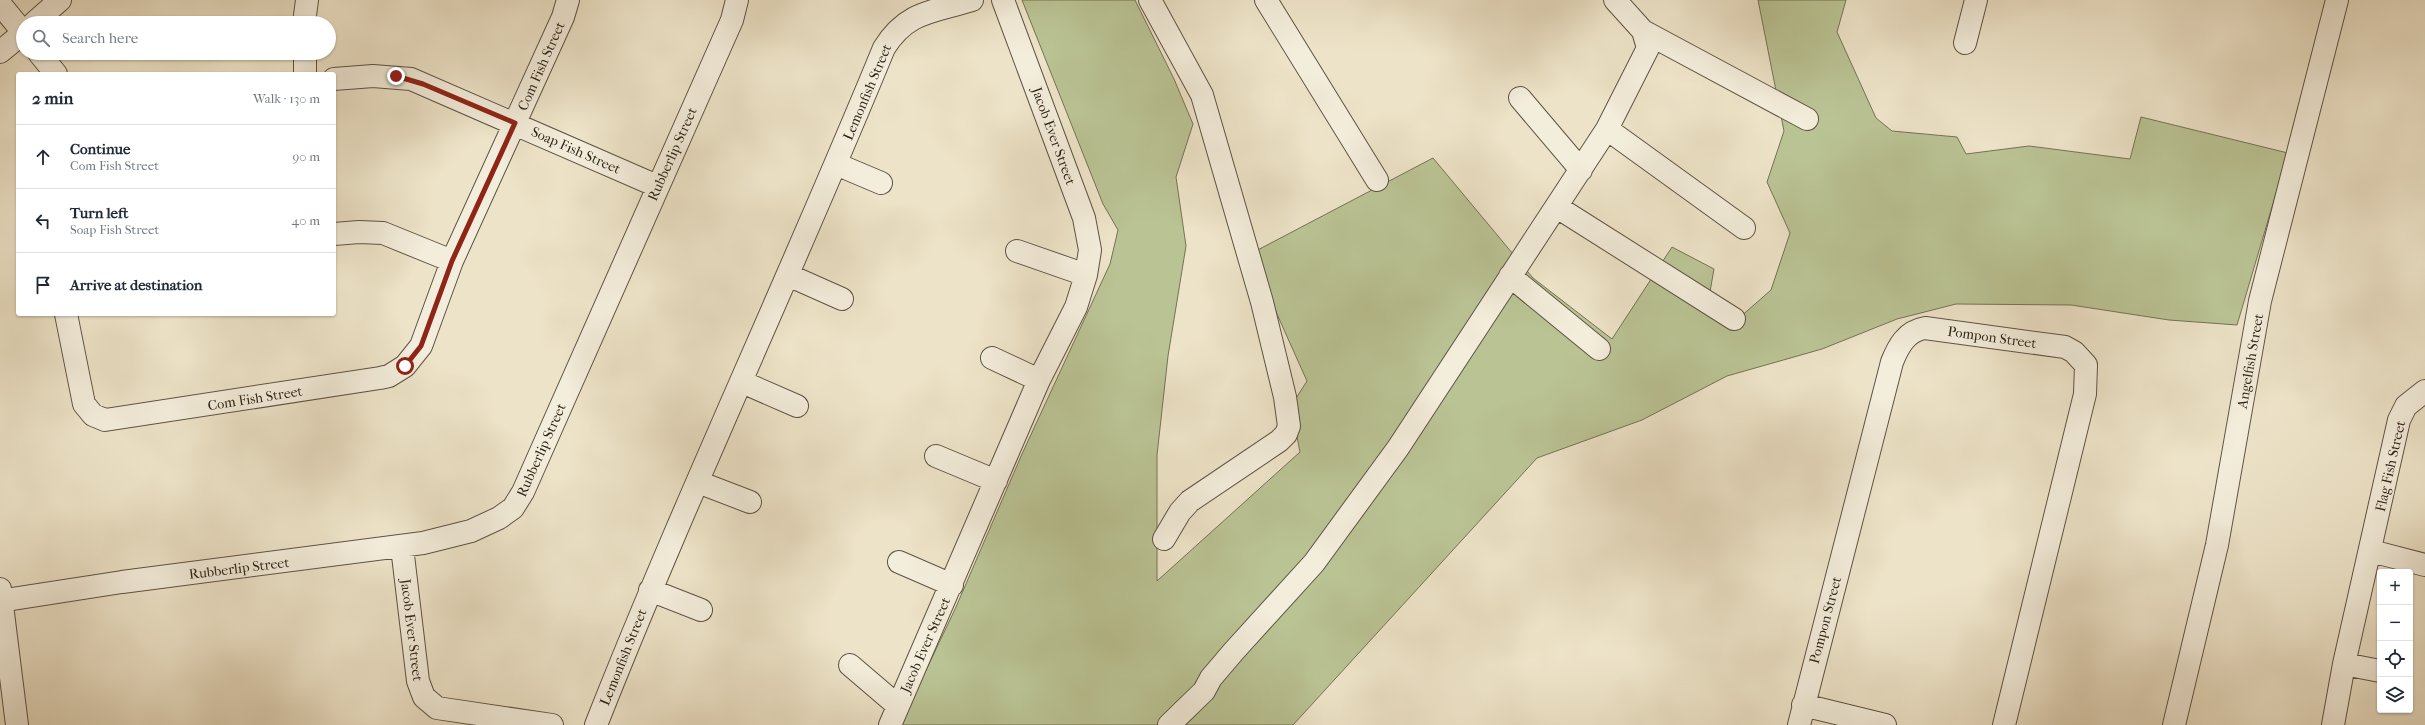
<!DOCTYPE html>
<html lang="en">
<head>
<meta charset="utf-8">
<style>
  :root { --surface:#fff; --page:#f6f6f7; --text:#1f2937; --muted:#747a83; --line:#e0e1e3 }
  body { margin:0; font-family:"IM FELL French Canon",serif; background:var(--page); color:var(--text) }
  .controls { position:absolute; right:12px; bottom:12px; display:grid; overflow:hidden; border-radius:4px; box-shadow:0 1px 3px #0004 }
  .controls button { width:36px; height:36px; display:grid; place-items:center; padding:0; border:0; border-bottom:1px solid var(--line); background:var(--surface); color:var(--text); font:20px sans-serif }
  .stop { position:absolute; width:12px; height:12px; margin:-9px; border:3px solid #8f2418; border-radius:50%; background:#fff }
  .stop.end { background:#8f2418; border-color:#fff; box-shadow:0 1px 4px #0008 }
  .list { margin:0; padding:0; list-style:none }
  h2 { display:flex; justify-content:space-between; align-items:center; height:52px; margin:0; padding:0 16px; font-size:17px }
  h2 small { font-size:13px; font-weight:400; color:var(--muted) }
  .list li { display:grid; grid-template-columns:26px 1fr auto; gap:12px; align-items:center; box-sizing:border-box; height:64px; padding:0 16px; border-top:1px solid var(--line) }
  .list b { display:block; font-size:15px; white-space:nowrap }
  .list p { margin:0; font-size:13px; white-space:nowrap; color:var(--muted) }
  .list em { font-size:13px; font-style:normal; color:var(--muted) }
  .icon { flex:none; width:22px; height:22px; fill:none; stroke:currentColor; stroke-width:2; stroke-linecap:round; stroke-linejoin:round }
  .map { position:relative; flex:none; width:2425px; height:725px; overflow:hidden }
  .search { position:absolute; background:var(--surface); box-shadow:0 1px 3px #0004; left:16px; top:16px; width:320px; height:44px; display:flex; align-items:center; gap:10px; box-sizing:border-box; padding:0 14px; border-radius:22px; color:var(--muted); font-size:15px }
  .panel { position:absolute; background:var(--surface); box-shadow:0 1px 3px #0004; left:16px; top:72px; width:320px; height:244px; border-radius:4px }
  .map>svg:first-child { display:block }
</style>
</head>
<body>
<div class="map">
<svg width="2425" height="725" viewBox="0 0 2425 725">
  <rect width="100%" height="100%" fill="#ede3c8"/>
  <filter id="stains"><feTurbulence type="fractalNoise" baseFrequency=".005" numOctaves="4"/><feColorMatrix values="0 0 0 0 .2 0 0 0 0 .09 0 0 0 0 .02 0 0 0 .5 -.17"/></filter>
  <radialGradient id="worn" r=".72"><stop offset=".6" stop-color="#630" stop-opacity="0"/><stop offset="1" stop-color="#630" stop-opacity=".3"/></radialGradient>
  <path fill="#bac394" stroke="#747356" d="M 1022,0 L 1135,0 L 1174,79 L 1193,124 L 1176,177 L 1186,246 L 1168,356 L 1157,455 L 1157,581 L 1300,452 L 1291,406 L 1307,381 L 1250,254 L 1433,158 L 1533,278 L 1612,339 L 1672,247 L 1714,269 L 1708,303 L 1739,318 L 1771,290 L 1790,233 L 1767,182 L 1784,131 L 1758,0 L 1846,0 L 1837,32 L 1876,118 L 1892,131 L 1957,137 L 1966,154 L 2029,146 L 2130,159 L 2141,117 L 2288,153 L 2237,325 L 2169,320 L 2071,305 L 1956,304 L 1897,319 L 1822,349 L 1727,376 L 1642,420 L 1537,458 L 1293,725 L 900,725 L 956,607 L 1022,454 L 1110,264 L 1118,230 L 1103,204 Z"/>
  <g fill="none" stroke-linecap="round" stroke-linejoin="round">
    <defs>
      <path id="minor" d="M 1150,0 L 1202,95 L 1262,302 L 1285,397 L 1289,426 L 1286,434 L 1279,441 L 1190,501 L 1180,512 L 1164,539
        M 1266,0 L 1377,180
        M 0,4 L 23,32
        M 34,23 L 60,0
        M 304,23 L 307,0
        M 1643,31 L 1807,119
        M 1965,43 L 1976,0
        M 0,52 L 23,33
        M 39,53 L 56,74
        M 305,53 L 305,74
        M 334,79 L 373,76 L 411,79 L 657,186
        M 1520,98 L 1581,170
        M 1607,129 L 1744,228
        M 836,164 L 881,183
        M 1557,207 L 1734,319
        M 334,234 L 359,232 L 383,233 L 452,261
        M 1017,251 L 1086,275
        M 788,275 L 842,299
        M 1510,276 L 1599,349
        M 66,314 L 84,404 L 93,415 L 105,420 L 380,378 L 389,376 L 405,366 L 421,346 L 452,261 L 563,17 L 568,0
        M 992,358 L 1039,380
        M 742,382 L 797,406
        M 936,456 L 996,481
        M 698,482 L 750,502
        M 402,547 L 418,681 L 424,697 L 437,708 L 552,725
        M 2371,551 L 2425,565
        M 899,562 L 952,585
        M 650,590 L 701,610
        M 0,601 L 122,582 L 423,543 L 471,531 L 499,518 L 513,508 L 523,492 L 732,20 L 737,0
        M 2344,664 L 2380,671
        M 850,665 L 898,706
        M 1803,705 L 1885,725
        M 596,725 C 686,497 791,275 884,48 C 907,11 933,12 972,0
        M 890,725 L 1039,380 L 1076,307 L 1086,275 L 1090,250 L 1084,218 L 1003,0
        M 1169,725 L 1204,691 L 1211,678 L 1234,651 L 1314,563 L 1398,448 L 1607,129 L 1648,48 L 1643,31 L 1615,0
        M 1799,725 L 1892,362 C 1898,347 1906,331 1925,328 L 2065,347 L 2074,352 L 2086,365 L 2085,394 L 2004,725
        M 2174,725 L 2217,545 L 2260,301 L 2337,0
        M 2333,725 L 2344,664 L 2399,420 L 2406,406 L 2425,391"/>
      <path id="tertiary" d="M 0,589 L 17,725"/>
    </defs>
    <use href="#minor" stroke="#5e5345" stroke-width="24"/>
    <use href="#tertiary" stroke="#5e5345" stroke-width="24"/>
    <use href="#minor" stroke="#f3eddb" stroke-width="22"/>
    <use href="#tertiary" stroke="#f3eddb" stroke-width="22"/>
  </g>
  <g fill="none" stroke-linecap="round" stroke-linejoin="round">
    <path stroke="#8f2418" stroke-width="5" d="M 396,76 L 423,84 L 515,123 L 452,261 L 421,346 L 405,366"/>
  </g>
  <g text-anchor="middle" stroke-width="3.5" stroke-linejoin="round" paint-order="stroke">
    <g font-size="14" fill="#2e2319" stroke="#f3eddb">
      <text transform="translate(541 66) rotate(-66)" y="5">Com Fish Street</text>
      <text transform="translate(867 92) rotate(-67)" y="5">Lemonfish Street</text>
      <text transform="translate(1054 136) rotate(70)" y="5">Jacob Ever Street</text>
      <text transform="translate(576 150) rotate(24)" y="5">Soap Fish Street</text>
      <text transform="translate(672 154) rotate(-66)" y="5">Rubberlip Street</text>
      <text transform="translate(1992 337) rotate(8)" y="5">Pompon Street</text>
      <text transform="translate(2250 361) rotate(-80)" y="5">Angelfish Street</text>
      <text transform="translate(255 398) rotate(-9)" y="5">Com Fish Street</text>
      <text transform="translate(541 450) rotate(-66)" y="5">Rubberlip Street</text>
      <text transform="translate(2390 466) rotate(-77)" y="5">Flag Fish Street</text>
      <text transform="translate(239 568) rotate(-7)" y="5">Rubberlip Street</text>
      <text transform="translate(1825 620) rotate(-75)" y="5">Pompon Street</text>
      <text transform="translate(412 630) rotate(83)" y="5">Jacob Ever Street</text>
      <text transform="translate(925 645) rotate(-66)" y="5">Jacob Ever Street</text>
      <text transform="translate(623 657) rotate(-68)" y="5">Lemonfish Street</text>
    </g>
  </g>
  <rect width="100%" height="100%" filter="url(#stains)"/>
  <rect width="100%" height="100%" fill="url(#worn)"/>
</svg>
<div class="controls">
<button>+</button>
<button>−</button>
<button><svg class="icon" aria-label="locate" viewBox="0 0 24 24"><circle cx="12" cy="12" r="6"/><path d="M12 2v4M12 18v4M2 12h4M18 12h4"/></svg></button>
<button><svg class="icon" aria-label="layers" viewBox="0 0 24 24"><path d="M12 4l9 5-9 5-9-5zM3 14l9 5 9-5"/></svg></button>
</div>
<div class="stop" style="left:405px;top:366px"></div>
<div class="stop end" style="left:396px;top:76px"></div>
<div class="search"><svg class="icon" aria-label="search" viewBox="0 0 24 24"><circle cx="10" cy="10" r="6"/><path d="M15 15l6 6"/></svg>Search here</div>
<section class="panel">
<h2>2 min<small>Walk · 130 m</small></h2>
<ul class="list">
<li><svg class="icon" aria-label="ahead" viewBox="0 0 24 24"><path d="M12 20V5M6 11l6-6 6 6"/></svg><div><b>Continue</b><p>Com Fish Street</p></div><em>90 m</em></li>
<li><svg class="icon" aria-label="left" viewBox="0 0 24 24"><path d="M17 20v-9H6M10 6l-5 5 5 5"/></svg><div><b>Turn left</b><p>Soap Fish Street</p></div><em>40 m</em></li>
<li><svg class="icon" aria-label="arrive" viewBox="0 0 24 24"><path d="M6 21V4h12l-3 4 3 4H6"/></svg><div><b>Arrive at destination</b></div></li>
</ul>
</section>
</div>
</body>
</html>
